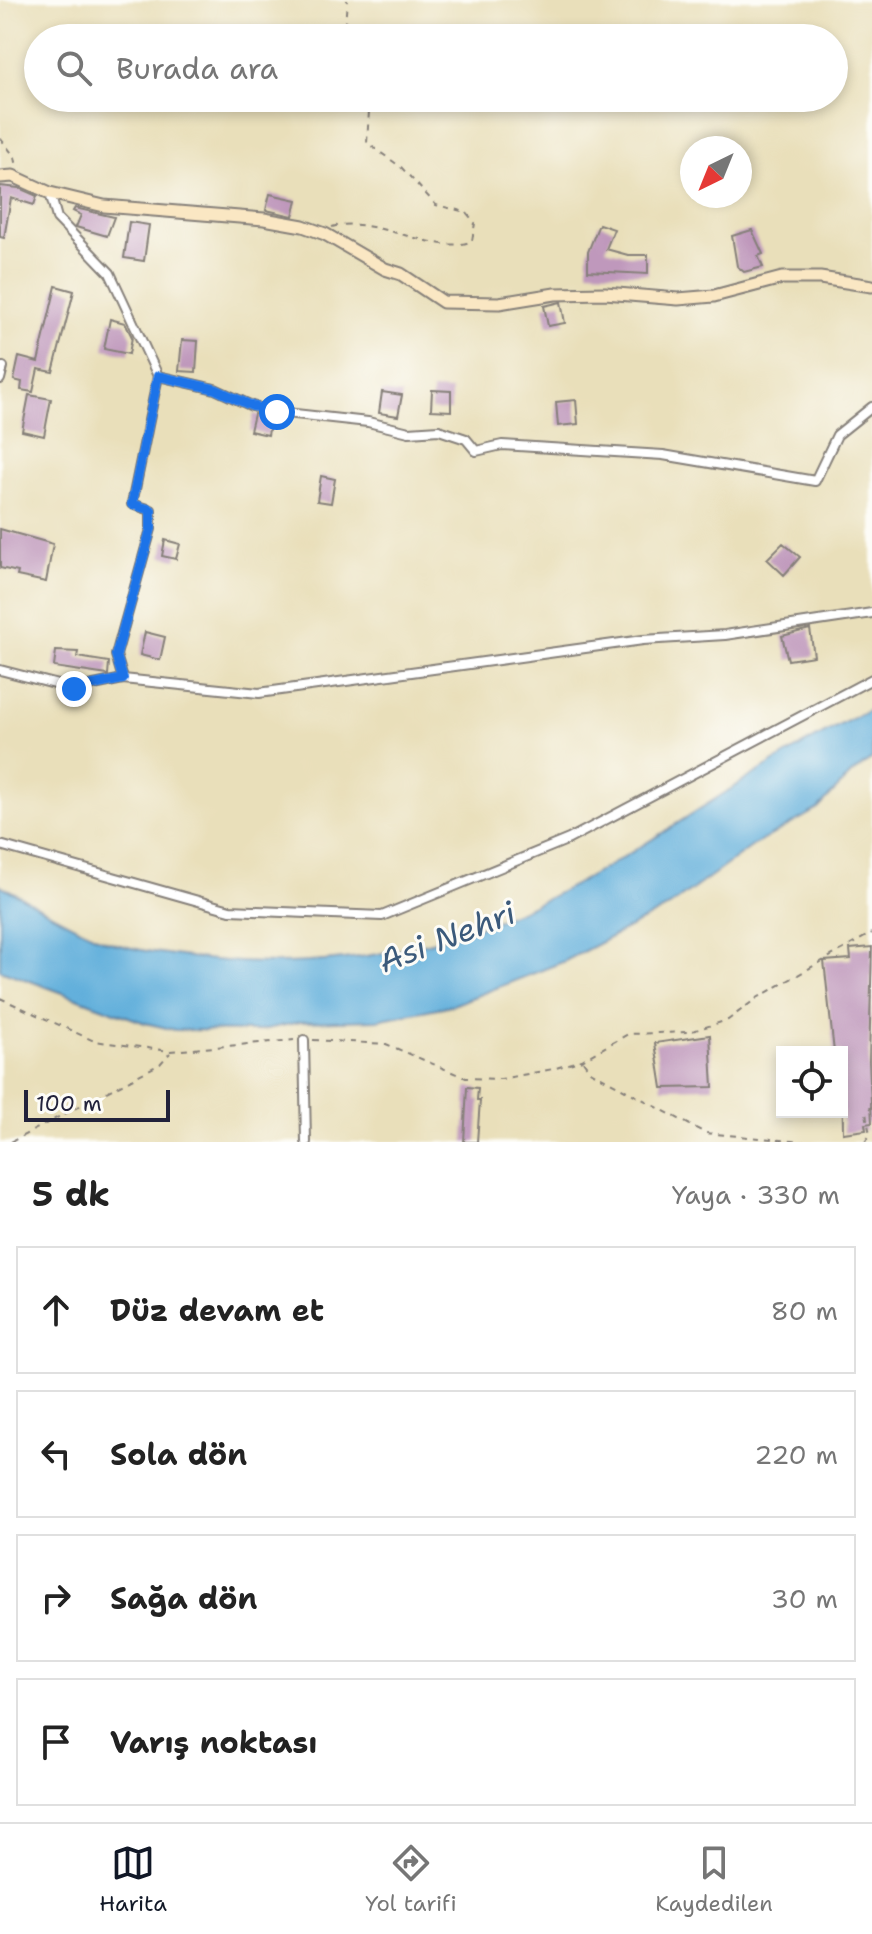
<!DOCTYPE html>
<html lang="tr">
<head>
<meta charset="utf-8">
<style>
  :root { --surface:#fff; --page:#f6f6f6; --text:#222; --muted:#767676; --line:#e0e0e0; --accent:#111827 }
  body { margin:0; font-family:"Shantell Sans",sans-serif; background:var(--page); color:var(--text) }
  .controls { position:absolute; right:24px; bottom:24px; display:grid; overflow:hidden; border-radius:0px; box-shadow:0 4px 12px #0003 }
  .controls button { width:72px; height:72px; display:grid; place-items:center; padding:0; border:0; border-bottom:2px solid var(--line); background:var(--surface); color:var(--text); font:40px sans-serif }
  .compass { position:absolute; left:680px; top:136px; width:72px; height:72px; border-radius:50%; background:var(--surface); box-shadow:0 4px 12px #0003; rotate:223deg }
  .scale { position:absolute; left:24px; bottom:20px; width:146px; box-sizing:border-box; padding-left:8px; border:4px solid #22223b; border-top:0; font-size:22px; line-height:28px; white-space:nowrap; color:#22223b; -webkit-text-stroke:6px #fdfcf7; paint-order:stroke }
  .stop { position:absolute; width:24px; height:24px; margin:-18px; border:6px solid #1a73e8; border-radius:50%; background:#fff }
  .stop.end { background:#1a73e8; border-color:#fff; box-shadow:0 2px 8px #0008 }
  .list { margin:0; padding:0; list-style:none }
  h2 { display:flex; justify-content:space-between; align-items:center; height:104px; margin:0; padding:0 32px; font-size:34px }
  h2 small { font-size:26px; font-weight:400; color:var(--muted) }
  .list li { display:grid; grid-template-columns:52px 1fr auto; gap:24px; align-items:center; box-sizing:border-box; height:128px; margin:0 16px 16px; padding:0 16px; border:2px solid var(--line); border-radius:0px }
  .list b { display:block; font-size:30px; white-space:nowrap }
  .list em { font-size:26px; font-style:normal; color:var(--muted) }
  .icon { flex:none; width:44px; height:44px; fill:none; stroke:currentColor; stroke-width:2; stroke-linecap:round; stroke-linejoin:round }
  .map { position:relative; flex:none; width:872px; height:1142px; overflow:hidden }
  .search { position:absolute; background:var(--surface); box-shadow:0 4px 12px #0003; left:24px; right:24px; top:24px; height:88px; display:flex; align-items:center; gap:20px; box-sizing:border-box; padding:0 28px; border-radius:44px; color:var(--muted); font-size:30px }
  .sheet { height:680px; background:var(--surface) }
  nav { display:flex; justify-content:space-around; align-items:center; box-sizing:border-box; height:112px; border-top:2px solid var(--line); background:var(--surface); font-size:22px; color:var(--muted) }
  nav a { display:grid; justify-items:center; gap:4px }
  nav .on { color:var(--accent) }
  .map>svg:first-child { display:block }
</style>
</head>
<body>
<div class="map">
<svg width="872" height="1142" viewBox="0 0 872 1142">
  <rect width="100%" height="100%" fill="#fdfcf7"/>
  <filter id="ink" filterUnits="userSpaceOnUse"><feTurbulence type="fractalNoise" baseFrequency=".0125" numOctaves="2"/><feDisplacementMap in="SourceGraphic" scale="16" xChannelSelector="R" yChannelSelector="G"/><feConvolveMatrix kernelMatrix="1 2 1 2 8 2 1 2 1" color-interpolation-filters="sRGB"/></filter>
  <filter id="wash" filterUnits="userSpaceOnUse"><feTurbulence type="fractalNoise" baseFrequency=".006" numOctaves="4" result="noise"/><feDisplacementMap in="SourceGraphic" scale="32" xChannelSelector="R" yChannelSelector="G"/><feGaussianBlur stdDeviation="1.8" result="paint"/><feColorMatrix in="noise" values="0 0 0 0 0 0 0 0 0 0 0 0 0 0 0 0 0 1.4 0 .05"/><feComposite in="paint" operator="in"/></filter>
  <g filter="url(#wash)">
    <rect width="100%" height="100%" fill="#e9dfba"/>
    <path fill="#60afdb" stroke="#41688b" stroke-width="2" d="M 872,709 L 872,759 L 851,774 L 818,809 L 754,845 L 667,908 L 565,961 L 453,1005 L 377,1020 L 300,1022 L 257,1031 L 175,1030 L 145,1023 L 0,970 L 0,885 C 35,904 70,926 107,941 C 135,951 167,954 196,958 C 348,977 481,941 612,864 C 699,812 780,752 872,709 Z"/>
    <g id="blocks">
      <path fill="#bf98bc" d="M 0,186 L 19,188 L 37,196 L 34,205 L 11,198 L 4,238 L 0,237 Z
        M 270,194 L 297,200 L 293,216 L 266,210 Z
        M 75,208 L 114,217 L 107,236 L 76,227 L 81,215 L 73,211 Z
        M 129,222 L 149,225 L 144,261 L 124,258 Z
        M 599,224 L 614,229 L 606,249 L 628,255 L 648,255 L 648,274 L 588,271 L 588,252 Z
        M 752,230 L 763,254 L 758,256 L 763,267 L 744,272 L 737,266 L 732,236 Z
        M 56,286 L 74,291 L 53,372 L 38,369 L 33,392 L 21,390 L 22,382 L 14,380 L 19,357 L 38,362 Z
        M 561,302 L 565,323 L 548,326 L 544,306 Z
        M 110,319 L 125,323 L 132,337 L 129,354 L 104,349 Z
        M 182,340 L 198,341 L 196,372 L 179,371 Z
        M 432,390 L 451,391 L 451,411 L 431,410 Z
        M 382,392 L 402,395 L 398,416 L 379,413 Z
        M 29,395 L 51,399 L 44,436 L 22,431 Z
        M 576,400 L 578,424 L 558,426 L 556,402 Z
        M 254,414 L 271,418 L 268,435 L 250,431 Z
        M 321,476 L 335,479 L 331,503 L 317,501 Z
        M 0,529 L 53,544 L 46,582 L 17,576 L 18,572 L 0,568 Z
        M 165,540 L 180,544 L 176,559 L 162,556 Z
        M 783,543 L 800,557 L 784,575 L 767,559 Z
        M 810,629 L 814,656 L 788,660 L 782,636 Z
        M 145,632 L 165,637 L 160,660 L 140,655 Z
        M 56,651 L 78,652 L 77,657 L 109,662 L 108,675 L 54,667 Z
        M 872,947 L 869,1061 L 872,1123 L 865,1124 L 866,1130 L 843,1133 L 842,1052 L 834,1052 L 824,961 L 851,959 L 850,949 Z
        M 710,1035 L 713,1087 L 662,1088 L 655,1043 Z
        M 467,1087 L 478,1088 L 477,1100 L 480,1100 L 477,1142 L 464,1142 Z"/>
    </g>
  </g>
  <g filter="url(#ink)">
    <use href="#blocks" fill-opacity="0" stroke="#86807a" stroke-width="2"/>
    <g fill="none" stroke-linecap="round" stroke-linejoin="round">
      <defs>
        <path id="street" d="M 50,193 L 57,218 L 110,273 L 158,376 L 132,504 L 151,510 L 151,529 L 116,655 L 123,679 L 259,693 L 643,640 L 725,635 L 872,613
          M 158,376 L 215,389 L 252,406 L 277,412 L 368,422 L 409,432 L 439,430 L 466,439 L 476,451 L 502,445 L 663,455 L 815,481 L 837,435 L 872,407
          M 0,379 L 3,367
          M 0,670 L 74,689 L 123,679
          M 0,845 L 230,910 L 382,916 L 569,839 L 872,679
          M 304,1040 L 306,1142"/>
        <path id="secondary" d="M 0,177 L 13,176 L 50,193 L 104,206 L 264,219 L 303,226 L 325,234 L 385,269 L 401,274 L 443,302 L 499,303 L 555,294 L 605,293 L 678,299 L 714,296 L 782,278 L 820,278 L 872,286"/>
      </defs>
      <use href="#street" stroke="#86807a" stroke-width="12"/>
      <use href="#secondary" stroke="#86807a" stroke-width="15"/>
      <path stroke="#86807a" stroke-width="2" stroke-dasharray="6 6" stroke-linecap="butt" d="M 344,38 L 347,0
        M 0,138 L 15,157 L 17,167
        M 332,227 C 373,214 438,257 472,241 L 475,223 L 466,212 L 436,205 L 401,167 L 367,143 L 369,111 L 365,98
        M 0,998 L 94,1041 L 170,1051 L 294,1040
        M 313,1040 L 386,1044 L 466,1078 L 501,1079 L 553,1069 L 582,1060 L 628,1034 L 689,1032 L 728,1020 L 757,998 L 872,933
        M 583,1061 L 590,1071 L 705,1133 L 804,1142
        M 11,1142 L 160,1064 L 170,1053
        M 865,1142 L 870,1135 L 866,1113 L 872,1106"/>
      <use href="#street" stroke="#fff" stroke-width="8"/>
      <use href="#secondary" stroke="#fae7c3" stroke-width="11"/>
    </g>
  </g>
  <g fill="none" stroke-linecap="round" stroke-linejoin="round" filter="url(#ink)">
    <path stroke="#1a73e8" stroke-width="10" d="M 74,689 L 123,679 L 116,655 L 151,529 L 151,510 L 132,504 L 158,376 L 215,389 L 252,406 L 277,412"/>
  </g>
  <g text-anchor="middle" stroke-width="6" stroke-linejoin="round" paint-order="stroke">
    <g font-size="32" font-style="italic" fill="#3b5a7b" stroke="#fdfcf7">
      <text transform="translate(447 937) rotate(-21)" y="11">Asi Nehri</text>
    </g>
  </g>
</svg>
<div class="controls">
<button><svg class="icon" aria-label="locate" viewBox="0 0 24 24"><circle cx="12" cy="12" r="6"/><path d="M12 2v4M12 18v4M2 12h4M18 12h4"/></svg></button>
</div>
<svg class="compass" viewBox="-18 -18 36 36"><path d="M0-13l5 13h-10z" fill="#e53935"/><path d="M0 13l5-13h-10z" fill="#767676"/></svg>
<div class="scale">100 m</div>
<div class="stop" style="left:277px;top:412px"></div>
<div class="stop end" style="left:74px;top:689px"></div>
<div class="search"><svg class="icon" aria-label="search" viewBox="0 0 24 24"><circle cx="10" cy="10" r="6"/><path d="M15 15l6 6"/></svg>Burada ara</div>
</div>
<section class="sheet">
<h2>5 dk<small>Yaya · 330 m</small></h2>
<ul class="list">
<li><svg class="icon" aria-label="ahead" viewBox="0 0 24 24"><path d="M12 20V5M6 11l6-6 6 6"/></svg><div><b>Düz devam et</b></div><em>80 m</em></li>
<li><svg class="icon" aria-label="left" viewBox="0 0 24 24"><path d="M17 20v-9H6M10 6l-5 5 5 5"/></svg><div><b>Sola dön</b></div><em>220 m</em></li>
<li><svg class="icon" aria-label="right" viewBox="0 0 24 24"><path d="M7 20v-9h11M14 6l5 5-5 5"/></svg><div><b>Sağa dön</b></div><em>30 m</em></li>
<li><svg class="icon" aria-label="arrive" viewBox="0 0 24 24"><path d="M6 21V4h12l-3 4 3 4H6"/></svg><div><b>Varış noktası</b></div></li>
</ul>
</section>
<nav>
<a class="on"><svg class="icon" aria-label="map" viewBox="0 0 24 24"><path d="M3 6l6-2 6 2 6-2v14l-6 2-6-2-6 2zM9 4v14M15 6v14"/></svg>Harita</a>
<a><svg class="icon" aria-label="directions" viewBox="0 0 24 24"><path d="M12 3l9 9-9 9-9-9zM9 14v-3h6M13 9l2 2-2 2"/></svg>Yol tarifi</a>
<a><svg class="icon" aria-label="saved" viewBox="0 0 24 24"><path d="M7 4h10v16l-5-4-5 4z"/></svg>Kaydedilen</a>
</nav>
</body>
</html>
